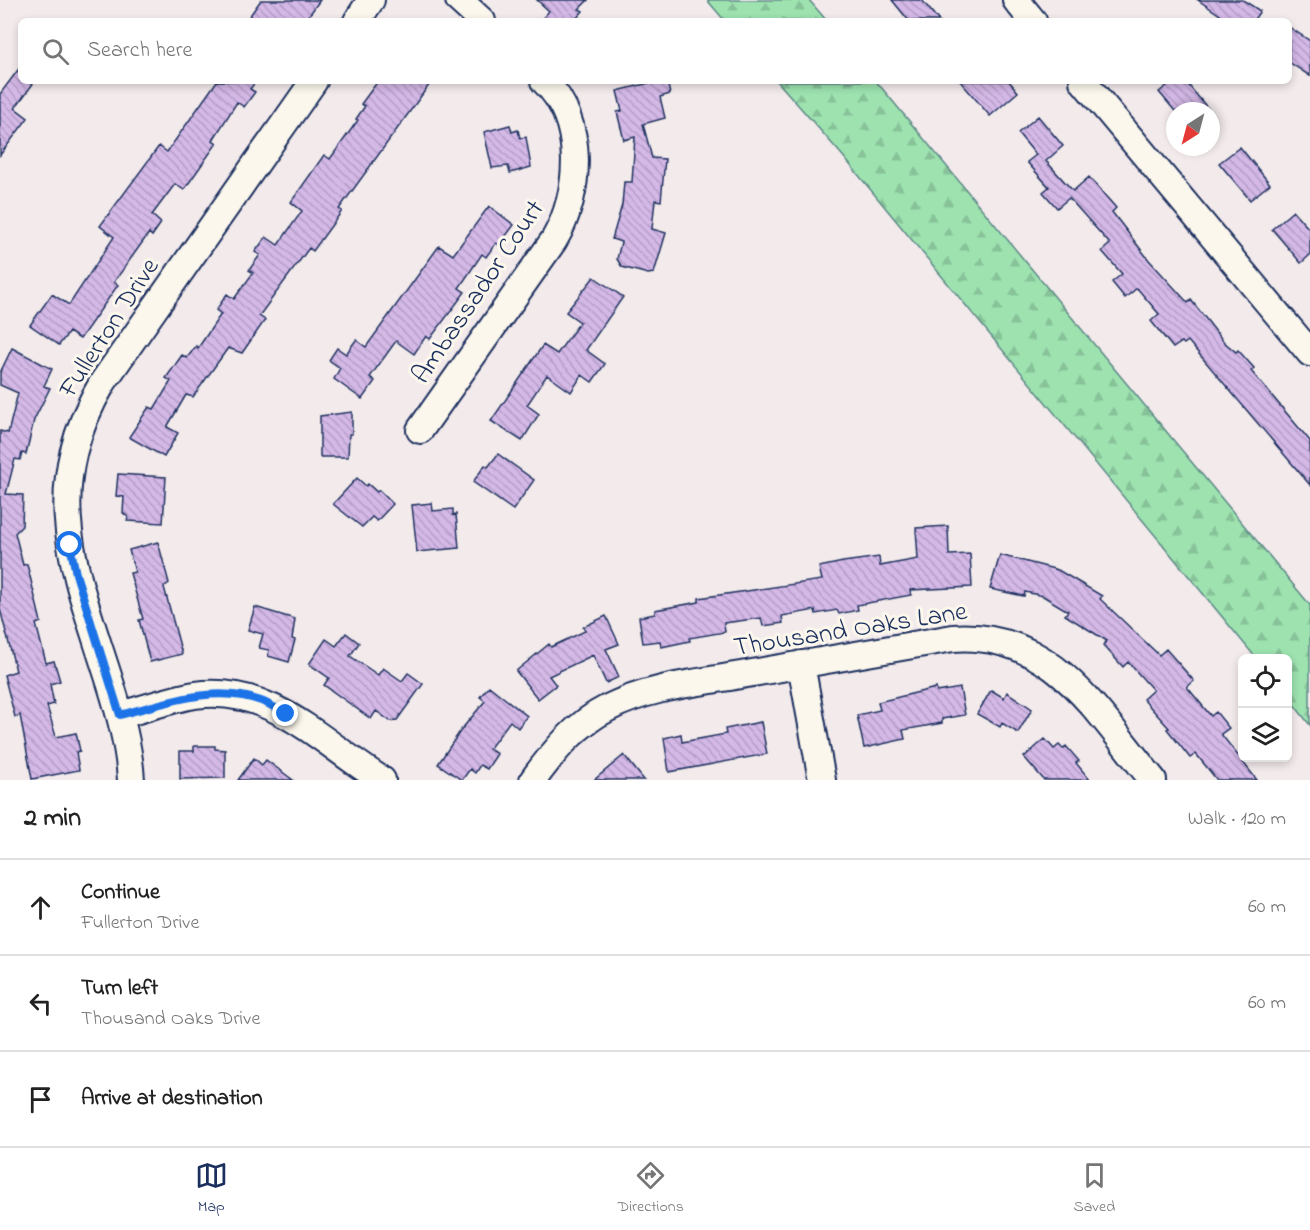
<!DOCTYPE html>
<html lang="en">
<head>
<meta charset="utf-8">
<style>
  :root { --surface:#fff; --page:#f6f6f6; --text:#222; --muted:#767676; --line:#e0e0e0; --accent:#1b2f5e }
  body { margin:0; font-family:"Indie Flower",sans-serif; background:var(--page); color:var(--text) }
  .controls { position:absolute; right:18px; bottom:18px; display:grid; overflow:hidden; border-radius:9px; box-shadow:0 3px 9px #0003 }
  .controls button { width:54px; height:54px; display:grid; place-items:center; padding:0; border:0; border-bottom:2px solid var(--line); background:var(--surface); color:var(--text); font:30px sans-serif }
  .compass { position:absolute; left:1166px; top:102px; width:54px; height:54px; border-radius:50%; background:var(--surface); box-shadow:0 3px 9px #0003; rotate:216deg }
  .stop { position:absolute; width:18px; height:18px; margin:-14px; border:4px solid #1a73e8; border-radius:50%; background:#fff }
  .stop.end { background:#1a73e8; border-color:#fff; box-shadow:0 2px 6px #0008 }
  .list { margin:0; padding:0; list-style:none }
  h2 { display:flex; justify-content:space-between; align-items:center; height:78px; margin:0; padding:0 24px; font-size:26px }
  h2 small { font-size:20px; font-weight:400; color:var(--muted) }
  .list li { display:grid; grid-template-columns:39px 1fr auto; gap:18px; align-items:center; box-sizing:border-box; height:96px; padding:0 24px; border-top:2px solid var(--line) }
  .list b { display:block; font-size:22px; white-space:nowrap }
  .list p { margin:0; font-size:20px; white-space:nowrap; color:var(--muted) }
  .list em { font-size:20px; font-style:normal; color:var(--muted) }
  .icon { flex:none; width:33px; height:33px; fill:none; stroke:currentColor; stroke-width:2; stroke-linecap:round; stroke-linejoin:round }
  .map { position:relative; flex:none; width:1310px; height:780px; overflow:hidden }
  .search { position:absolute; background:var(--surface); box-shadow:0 3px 9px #0003; left:18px; right:18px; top:18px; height:66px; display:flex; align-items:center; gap:15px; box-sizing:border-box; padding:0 21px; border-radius:9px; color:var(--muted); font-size:22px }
  .sheet { height:366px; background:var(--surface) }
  nav { display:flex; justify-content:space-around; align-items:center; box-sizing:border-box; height:84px; border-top:2px solid var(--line); background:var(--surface); font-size:16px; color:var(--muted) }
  nav a { display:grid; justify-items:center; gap:3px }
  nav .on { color:var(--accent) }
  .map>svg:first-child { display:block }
</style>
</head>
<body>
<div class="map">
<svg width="1310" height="780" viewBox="0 0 1310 780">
  <defs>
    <pattern id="forest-firs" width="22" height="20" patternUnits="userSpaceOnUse" patternTransform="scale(1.5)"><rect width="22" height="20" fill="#9de2af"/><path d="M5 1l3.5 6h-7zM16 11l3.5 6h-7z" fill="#87c299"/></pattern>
    <pattern id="building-back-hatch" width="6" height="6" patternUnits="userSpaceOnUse" patternTransform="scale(1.5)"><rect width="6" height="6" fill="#d4b8e6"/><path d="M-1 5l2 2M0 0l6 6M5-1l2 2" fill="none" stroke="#b59ec8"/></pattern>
  </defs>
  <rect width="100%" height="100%" fill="#f3eaeb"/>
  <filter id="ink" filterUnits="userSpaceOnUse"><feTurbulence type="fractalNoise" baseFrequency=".0167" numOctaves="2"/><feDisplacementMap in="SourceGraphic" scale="12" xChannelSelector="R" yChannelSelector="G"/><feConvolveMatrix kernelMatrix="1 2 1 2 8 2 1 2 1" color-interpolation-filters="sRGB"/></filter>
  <g filter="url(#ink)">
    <path fill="url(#forest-firs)" stroke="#5c8886" stroke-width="1.5" d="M 707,0 L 809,0 L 827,21 L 725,21 Z
      M 777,81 L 876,81 L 1310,605 L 1310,725 L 1288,697 L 1288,658 L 1256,658 L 842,155 Z"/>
    <path fill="url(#building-back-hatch)" stroke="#1b2f5e" stroke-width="1.5" d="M 261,0 L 320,0 L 305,21 L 246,21 Z
      M 537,0 L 588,0 L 579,9 L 583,11 L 574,21 L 540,21 L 549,11 Z
      M 892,0 L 922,0 L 939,21 L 909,21 Z
      M 1198,0 L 1243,0 L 1260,11 L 1253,21 L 1229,21 Z
      M 1289,27 L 1310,41 L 1310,76 L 1289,62 Z
      M 21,66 L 21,81 L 35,81 L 15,108 L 28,118 L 0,155 L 0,94 Z
      M 217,81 L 256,81 L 250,89 L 255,92 L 244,107 L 237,102 L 213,140 L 217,143 L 184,190 L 175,184 L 152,215 L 161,223 L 152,236 L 149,233 L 114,282 L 118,285 L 80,339 L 69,332 L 59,345 L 30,325 L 52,294 L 69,305 L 114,237 L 100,226 L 159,146 L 167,152 Z
      M 378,81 L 432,81 L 339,209 L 342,211 L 313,251 L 309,248 L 259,316 L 265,320 L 242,353 L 228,348 L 193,397 L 186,395 L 167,427 L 178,433 L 164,457 L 129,437 L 149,407 L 154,409 L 171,381 L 166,378 L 182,355 L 187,358 L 196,346 L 198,348 L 221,314 L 216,310 L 227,294 L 234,299 L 253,273 L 249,270 L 260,255 L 255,252 L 266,237 L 278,245 L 302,211 L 291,202 L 324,155 L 330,159 L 358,120 L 356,119 L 365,106 L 361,104 Z
      M 657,81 L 667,81 L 670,94 L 660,97 L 665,118 L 643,124 L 652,158 L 665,159 L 661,201 L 655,200 L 652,229 L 666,233 L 654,273 L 648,274 L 622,267 L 617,259 L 621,242 L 612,239 L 622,205 L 624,182 L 632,182 L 635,137 L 624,140 L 617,112 L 622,111 L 617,91 Z
      M 960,81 L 1009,81 L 1018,92 L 990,116 Z
      M 1173,81 L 1185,81 L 1210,111 L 1175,111 L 1159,92 Z
      M 1038,116 L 1063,146 L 1046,161 L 1073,191 L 1089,177 L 1116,208 L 1112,212 L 1149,260 L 1188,303 L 1191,300 L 1224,342 L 1236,352 L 1238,350 L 1254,368 L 1251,371 L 1310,441 L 1310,485 L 1188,341 L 1184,344 L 1182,342 L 1173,348 L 1151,321 L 1159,314 L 1137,288 L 1125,298 L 1112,282 L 1122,274 L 1102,251 L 1110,244 L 1069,198 L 1057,208 L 1043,192 L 1049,187 L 1027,162 L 1036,155 L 1018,133 Z
      M 510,125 L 512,132 L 518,130 L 520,138 L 526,137 L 531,167 L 510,173 L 508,166 L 492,168 L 484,132 Z
      M 1240,147 L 1270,184 L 1250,200 L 1219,163 Z
      M 489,206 L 514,225 L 499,245 L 496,243 L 486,257 L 482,254 L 459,288 L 465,292 L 430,339 L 426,336 L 414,354 L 396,341 L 370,377 L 375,381 L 362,399 L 334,379 L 340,368 L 329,360 L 337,348 L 346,354 L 356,340 L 366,347 L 439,246 L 453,255 Z
      M 1293,211 L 1310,230 L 1310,255 L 1301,263 L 1272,229 Z
      M 594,277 L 623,297 L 586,350 L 605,364 L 592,382 L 582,375 L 571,392 L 547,375 L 527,405 L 539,414 L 522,441 L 491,421 L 543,345 L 557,354 L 580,322 L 566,312 Z
      M 12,348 L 52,369 L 44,386 L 50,388 L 34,420 L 26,454 L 22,453 L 20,460 L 15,459 L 6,494 L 23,495 L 22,526 L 15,533 L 23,565 L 27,564 L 41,622 L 36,624 L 46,663 L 54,661 L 60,681 L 50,684 L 54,704 L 47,706 L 56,737 L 76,733 L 80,751 L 76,752 L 79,770 L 32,779 L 20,715 L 15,717 L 4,675 L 16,671 L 0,609 L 0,431 L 8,433 L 18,393 L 0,385 L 0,373 Z
      M 352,412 L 352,434 L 349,434 L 348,457 L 320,457 L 320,416 Z
      M 498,454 L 534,480 L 513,510 L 473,482 L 485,465 L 488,467 Z
      M 118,474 L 166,477 L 163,523 L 127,521 L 128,517 L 123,513 L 124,497 L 116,496 Z
      M 357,478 L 366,486 L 368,484 L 377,492 L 379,490 L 393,504 L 377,521 L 372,517 L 362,527 L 333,504 Z
      M 432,503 L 433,511 L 453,509 L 453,515 L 456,514 L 459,548 L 417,552 L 412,505 Z
      M 948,526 L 949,555 L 970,554 L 972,587 L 910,590 L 911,595 L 857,605 L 858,610 L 839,614 L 837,610 L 816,614 L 815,610 L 782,616 L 783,623 L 763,626 L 761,618 L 724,623 L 725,632 L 689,638 L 690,641 L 661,647 L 660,641 L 643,643 L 639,617 L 655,614 L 655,610 L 699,602 L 699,598 L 822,580 L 819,567 L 843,562 L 879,557 L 880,566 L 918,559 L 916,528 Z
      M 158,542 L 169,583 L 164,587 L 182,654 L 150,662 L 139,620 L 143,619 L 130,573 L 135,572 L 129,550 Z
      M 1000,555 L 1058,570 L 1102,596 L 1100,599 L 1159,655 L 1166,649 L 1194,681 L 1187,687 L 1211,716 L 1216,712 L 1229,728 L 1221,734 L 1257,780 L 1217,780 L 1196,754 L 1190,758 L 1167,729 L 1169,728 L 1143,699 L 1153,690 L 1128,662 L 1123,667 L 1103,645 L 1107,641 L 1065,615 L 1068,611 L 1043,596 L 1025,592 L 1024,596 L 990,589 Z
      M 255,607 L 295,619 L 292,639 L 295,640 L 289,662 L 268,656 L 269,650 L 259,648 L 263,634 L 248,630 Z
      M 606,616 L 619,644 L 606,649 L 619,677 L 606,683 L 593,655 L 549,676 L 556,685 L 538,699 L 516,671 L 549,644 L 551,647 L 585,631 L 583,627 Z
      M 346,633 L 359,643 L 350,656 L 378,675 L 383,668 L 402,681 L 408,673 L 423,684 L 397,720 L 390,721 L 376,711 L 371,719 L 324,685 L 329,678 L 309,664 L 326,639 L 336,646 Z
      M 489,686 L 527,716 L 518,728 L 510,721 L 489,749 L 497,754 L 487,769 L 480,765 L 475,773 L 470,769 L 462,780 L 438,764 L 461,730 L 485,701 L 480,697 Z
      M 936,688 L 937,692 L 960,688 L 965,715 L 942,719 L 942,723 L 903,730 L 905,739 L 864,748 L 857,715 L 880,710 L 878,702 Z
      M 991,690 L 1004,698 L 1007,692 L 1032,709 L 1018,733 L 1002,723 L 1000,727 L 977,714 Z
      M 761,722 L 767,754 L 669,772 L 664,738 L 681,734 L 682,742 L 726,734 L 725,729 Z
      M 1045,739 L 1054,749 L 1059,745 L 1063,749 L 1066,746 L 1079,761 L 1076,763 L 1090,780 L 1044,780 L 1024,757 Z
      M 194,746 L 215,746 L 215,749 L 225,750 L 225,778 L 180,779 L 180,751 L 194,751 Z
      M 624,755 L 644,780 L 594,780 Z
      M 254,758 L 262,765 L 266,760 L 293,780 L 238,780 Z"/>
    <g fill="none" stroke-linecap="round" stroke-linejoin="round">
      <defs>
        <path id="minor" d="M 459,0 L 482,21
          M 1016,0 L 1033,21
          M 357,21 L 371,0
          M 1083,81 L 1310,353
          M 420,430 L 554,240 C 581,194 586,121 544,81
          M 801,664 L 822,780
          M 120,715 C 144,709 170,699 195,695 C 271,684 323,744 382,780
          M 131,780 C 129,746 120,714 110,682 C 75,571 38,492 103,382 L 314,81
          M 533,780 C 554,751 576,724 608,708 C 649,687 696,683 741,675 C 812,663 882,650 953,638 C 1053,631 1096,712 1153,780"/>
      </defs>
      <use href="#minor" stroke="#1b2f5e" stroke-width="30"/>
      <use href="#minor" stroke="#fbf7ec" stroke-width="26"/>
    </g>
  </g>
  <g fill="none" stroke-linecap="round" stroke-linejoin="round" filter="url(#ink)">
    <path stroke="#1a73e8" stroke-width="8" d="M 70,545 L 76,574 L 120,715 C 166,703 214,684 261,701 C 270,704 278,710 286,714"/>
  </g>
  <g text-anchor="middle" stroke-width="6" stroke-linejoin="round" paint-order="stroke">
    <g font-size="27" fill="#1b2f5e" stroke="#fbf7ec">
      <text transform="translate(477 291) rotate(-56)" y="9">Ambassador Court</text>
      <text transform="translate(108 327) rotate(-57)" y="9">Fullerton Drive</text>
      <text transform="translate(850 628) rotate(-9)" y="9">Thousand Oaks Lane</text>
    </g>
  </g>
</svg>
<div class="controls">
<button><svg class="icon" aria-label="locate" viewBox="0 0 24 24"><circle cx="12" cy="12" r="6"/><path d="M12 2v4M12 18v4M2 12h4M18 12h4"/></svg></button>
<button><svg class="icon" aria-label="layers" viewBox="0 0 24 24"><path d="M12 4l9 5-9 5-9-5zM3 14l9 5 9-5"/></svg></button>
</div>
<svg class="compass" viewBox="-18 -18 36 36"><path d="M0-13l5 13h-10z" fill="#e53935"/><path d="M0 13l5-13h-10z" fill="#767676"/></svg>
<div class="stop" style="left:70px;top:545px"></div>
<div class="stop end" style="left:286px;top:714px"></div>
<div class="search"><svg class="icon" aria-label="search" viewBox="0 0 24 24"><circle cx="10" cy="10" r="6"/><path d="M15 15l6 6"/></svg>Search here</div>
</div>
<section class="sheet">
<h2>2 min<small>Walk · 120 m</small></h2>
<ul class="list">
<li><svg class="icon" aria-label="ahead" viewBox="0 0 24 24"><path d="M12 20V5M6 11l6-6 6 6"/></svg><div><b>Continue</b><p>Fullerton Drive</p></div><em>60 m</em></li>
<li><svg class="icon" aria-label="left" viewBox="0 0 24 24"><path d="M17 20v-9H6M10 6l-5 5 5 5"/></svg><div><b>Turn left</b><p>Thousand Oaks Drive</p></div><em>60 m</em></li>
<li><svg class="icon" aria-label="arrive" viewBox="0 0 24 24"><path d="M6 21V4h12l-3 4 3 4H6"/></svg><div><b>Arrive at destination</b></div></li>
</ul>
</section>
<nav>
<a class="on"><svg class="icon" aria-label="map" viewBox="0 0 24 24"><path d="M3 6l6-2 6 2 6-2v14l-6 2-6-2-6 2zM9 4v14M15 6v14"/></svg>Map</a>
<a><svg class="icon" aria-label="directions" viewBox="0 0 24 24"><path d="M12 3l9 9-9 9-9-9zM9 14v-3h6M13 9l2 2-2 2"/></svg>Directions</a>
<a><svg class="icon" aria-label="saved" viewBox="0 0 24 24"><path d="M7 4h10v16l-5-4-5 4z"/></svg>Saved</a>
</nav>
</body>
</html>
